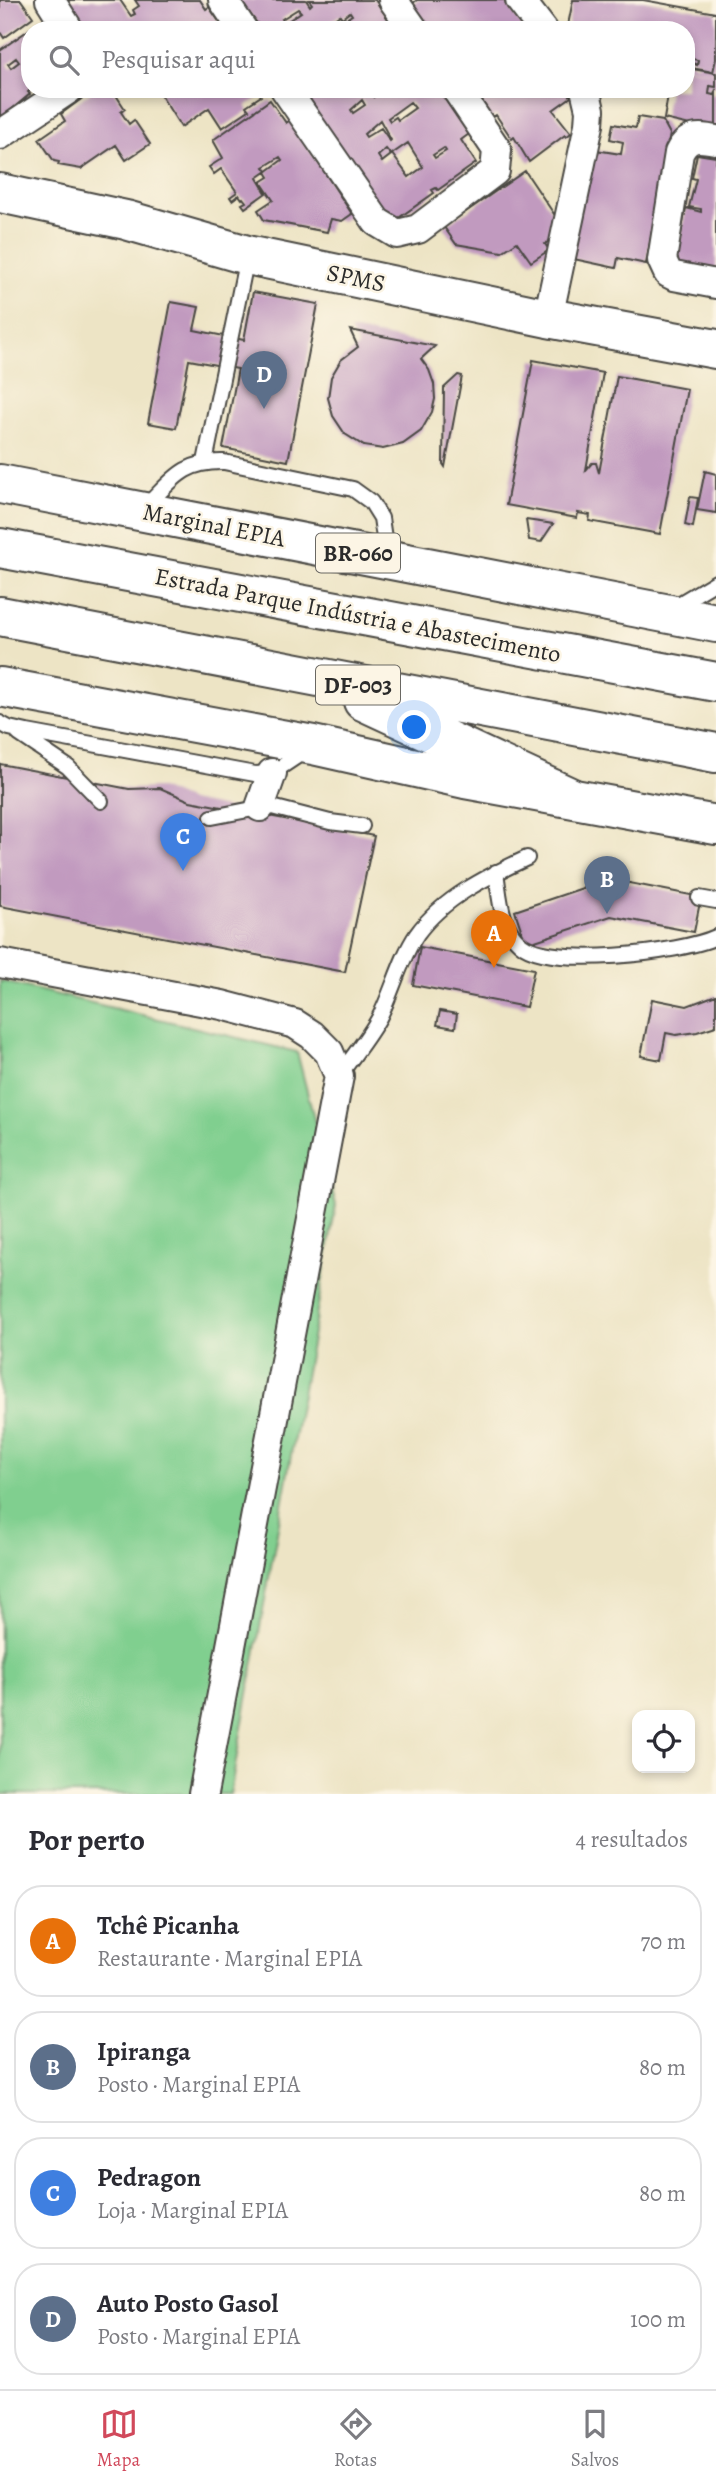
<!DOCTYPE html>
<html lang="pt">
<head>
<meta charset="utf-8">
<style>
  :root { --surface:#fff; --page:#f2f2f3; --text:#2b2b33; --muted:#7c7c81; --line:#e1e1e2; --accent:#d1495b }
  body { margin:0; font-family:Alegreya,serif; background:var(--page); color:var(--text) }
  .controls { position:absolute; right:21px; bottom:21px; display:grid; overflow:hidden; border-radius:14px; box-shadow:0 4px 10px #0003 }
  .controls button { width:63px; height:63px; display:grid; place-items:center; padding:0; border:0; border-bottom:2px solid var(--line); background:var(--surface); color:var(--text); font:35px sans-serif }
  .you { position:absolute; left:415px; top:728px; width:24px; height:24px; margin:-18px; border:5px solid #fff; border-radius:50%; background:#1a73e8; box-shadow:0 0 0 10px #1a73e833 }
  .badge { display:grid; place-items:center; width:46px; height:46px; border-radius:50%; background:var(--accent); color:#fff; font-size:23px; font-weight:700 }
  .pin { position:absolute; translate:-50% -58px; filter:drop-shadow(0 2px 4px #0008) }
  .pin::after { content:''; position:absolute; top:37px; width:24px; height:21px; background:inherit; clip-path:polygon(0 0,100% 0,50% 100%) }
  .list { margin:0; padding:0; list-style:none }
  h2 { display:flex; justify-content:space-between; align-items:center; height:91px; margin:0; padding:0 28px; font-size:30px }
  h2 small { font-size:23px; font-weight:400; color:var(--muted) }
  .list li { display:grid; grid-template-columns:46px 1fr auto; gap:21px; align-items:center; box-sizing:border-box; height:112px; margin:0 14px 14px; padding:0 14px; border:2px solid var(--line); border-radius:28px }
  .list b { display:block; font-size:26px; white-space:nowrap }
  .list p { margin:0; font-size:23px; white-space:nowrap; color:var(--muted) }
  .list em { font-size:23px; font-style:normal; color:var(--muted) }
  .icon { flex:none; width:38px; height:38px; fill:none; stroke:currentColor; stroke-width:2; stroke-linecap:round; stroke-linejoin:round }
  .map { position:relative; flex:none; width:716px; height:1794px; overflow:hidden }
  .search { position:absolute; background:var(--surface); box-shadow:0 4px 10px #0003; left:21px; right:21px; top:21px; height:77px; display:flex; align-items:center; gap:18px; box-sizing:border-box; padding:0 24px; border-radius:28px; color:var(--muted); font-size:26px }
  .sheet { height:595px; background:var(--surface) }
  nav { display:flex; justify-content:space-around; align-items:center; box-sizing:border-box; height:98px; border-top:2px solid var(--line); background:var(--surface); font-size:19px; color:var(--muted) }
  nav a { display:grid; justify-items:center; gap:4px }
  nav .on { color:var(--accent) }
  .map>svg:first-child { display:block }
</style>
</head>
<body>
<div class="map">
<svg width="716" height="1794" viewBox="0 0 716 1794">
  <rect width="100%" height="100%" fill="#fcf5e5"/>
  <filter id="ink" filterUnits="userSpaceOnUse"><feTurbulence type="fractalNoise" baseFrequency=".0143" numOctaves="2"/><feDisplacementMap in="SourceGraphic" scale="14" xChannelSelector="R" yChannelSelector="G"/><feConvolveMatrix kernelMatrix="1 2 1 2 8 2 1 2 1" color-interpolation-filters="sRGB"/></filter>
  <filter id="wash" filterUnits="userSpaceOnUse"><feTurbulence type="fractalNoise" baseFrequency=".00686" numOctaves="4" result="noise"/><feDisplacementMap in="SourceGraphic" scale="28" xChannelSelector="R" yChannelSelector="G"/><feGaussianBlur stdDeviation="1.57" result="paint"/><feColorMatrix in="noise" values="0 0 0 0 0 0 0 0 0 0 0 0 0 0 0 0 0 1.4 0 .05"/><feComposite in="paint" operator="in"/></filter>
  <g filter="url(#wash)">
    <rect width="100%" height="100%" fill="#ede4c5"/>
    <path fill="#80cf8f" stroke="#567d5d" stroke-width="2" d="M 0,981 L 297,1052 L 336,1205 L 230,1794 L 0,1794 Z"/>
    <g id="blocks">
      <path fill="#c19abf" fill-rule="evenodd" d="M 0,0 L 21,0 L 33,17 L 4,38 L 0,32 Z
        M 64,0 L 120,0 L 131,16 L 135,14 L 133,10 L 139,6 L 135,0 L 200,0 L 206,9 L 209,7 L 225,30 L 91,30 L 86,24 L 83,26 Z
        M 235,0 L 306,0 L 310,6 L 312,4 L 309,0 L 375,0 L 396,30 L 329,30 L 352,15 L 350,12 L 342,18 L 340,15 L 329,23 L 331,26 L 326,30 L 262,30 L 250,14 L 246,17 ZM 298,9 L 301,12 L 285,23 L 282,19 Z
        M 417,0 L 505,0 L 523,28 L 520,30 L 424,30 L 409,6 Z
        M 573,0 L 643,0 L 716,13 L 716,59 L 713,72 L 686,67 L 686,60 L 697,65 L 698,60 L 686,58 L 686,30 L 567,30 Z
        M 46,18 L 54,30 L 30,30 L 30,90 L 28,92 L 30,94 L 0,119 L 0,50 ZM 16,58 L 19,62 L 11,68 L 8,64 Z
        M 686,68 L 716,73 L 716,87 L 710,86 L 709,94 L 714,95 L 716,89 L 716,131 L 664,119 L 669,89 L 686,89 Z
        M 95,89 L 112,89 L 125,109 L 121,112 L 129,124 L 134,120 L 150,144 L 126,160 L 116,145 L 81,169 L 58,165 L 59,162 L 54,161 L 39,139 L 65,121 L 61,114 Z
        M 166,89 L 256,89 L 261,96 L 246,106 L 249,110 L 222,128 L 209,108 L 181,127 L 160,94 Z
        M 298,89 L 368,89 L 374,98 L 370,89 L 438,89 L 469,134 L 461,140 L 476,163 L 438,190 L 436,188 L 432,190 L 434,193 L 390,224 ZM 362,100 L 365,105 L 353,113 L 351,110 ZM 410,102 L 415,108 L 398,120 L 396,117 L 390,121 L 388,118 ZM 380,120 L 391,140 L 390,141 L 381,128 L 366,137 L 364,134 ZM 408,143 L 423,167 L 409,177 L 392,154 ZM 444,148 L 446,151 L 435,158 L 433,155 ZM 386,149 L 391,155 L 382,162 L 378,156 Z
        M 468,89 L 566,89 L 571,97 L 553,110 L 571,133 L 566,137 L 565,135 L 529,162 L 514,137 L 512,139 L 496,115 L 489,119 Z
        M 270,100 L 286,123 L 290,120 L 352,214 L 342,221 L 331,219 L 327,232 L 264,220 L 258,210 L 273,200 L 261,182 L 269,177 L 266,172 L 282,160 L 280,157 L 264,167 L 267,171 L 257,178 L 266,193 L 245,208 L 242,204 L 246,202 L 243,198 L 242,199 L 239,195 L 232,200 L 230,197 L 237,192 L 221,169 L 214,174 L 209,167 L 223,158 L 213,140 Z
        M 638,117 L 663,121 L 670,134 L 646,264 L 618,258 L 616,268 L 569,258 L 589,149 L 621,154 L 623,142 L 610,139 L 613,124 L 636,128 Z
        M 697,154 L 716,157 L 716,270 L 703,267 L 702,270 L 675,265 L 686,208 L 701,212 L 701,209 L 689,207 L 696,179 L 692,178 Z
        M 525,171 L 558,220 L 556,236 L 545,244 L 549,250 L 531,262 L 517,242 L 502,252 L 456,244 L 444,227 Z
        M 253,292 L 318,304 L 288,461 L 223,448 L 238,369 L 189,360 L 176,428 L 148,423 L 171,302 L 199,307 L 194,330 L 244,340 Z
        M 350,330 L 435,346 L 421,359 L 429,370 L 434,384 L 435,399 L 432,412 L 421,431 L 403,444 L 383,449 L 364,446 L 345,434 L 333,416 L 328,398 L 331,377 L 341,360 L 358,347 Z
        M 533,360 L 603,373 L 586,470 L 592,463 L 596,463 L 599,473 L 617,376 L 687,389 L 660,534 L 589,521 L 590,515 L 578,513 L 577,518 L 506,505 Z
        M 458,375 L 462,376 L 445,467 L 443,464 L 444,388 Z
        M 705,471 L 716,474 L 716,513 L 697,510 Z
        M 690,497 L 698,498 L 693,527 L 685,525 Z
        M 526,520 L 547,523 L 553,524 L 541,542 L 529,540 Z
        M 0,764 L 129,789 L 160,788 L 190,801 L 374,836 L 345,972 L 0,906 Z
        M 609,879 L 701,897 L 694,932 L 611,916 L 526,944 L 515,911 Z
        M 420,947 L 534,969 L 526,1007 L 413,985 Z
        M 716,995 L 716,1026 L 697,1032 L 676,1035 L 666,1033 L 661,1060 L 641,1056 L 652,999 L 687,1006 Z
        M 440,1011 L 457,1014 L 455,1028 L 437,1025 Z"/>
    </g>
  </g>
  <g filter="url(#ink)">
    <use href="#blocks" fill-opacity="0" stroke="#484742" stroke-width="2"/>
    <g fill="none" stroke-linecap="round" stroke-linejoin="round">
      <defs>
        <path id="lane" d="M 205,462 L 247,257
          M 145,507 C 173,480 182,461 224,462 L 353,489 L 371,502 L 381,518 L 387,558
          M 672,608 L 716,582
          M 0,723 L 9,728 L 27,732 L 255,774 L 272,773 L 305,751
          M 19,734 L 68,767 L 101,801
          M 212,817 L 268,806 L 330,822 L 362,826
          M 496,872 C 500,897 500,925 520,943 C 548,969 682,953 716,937
          M 699,898 L 716,901
          M 339,1076 C 352,1057 368,1038 379,1018 C 393,991 400,959 417,934 C 443,898 488,876 527,858"/>
        <path id="street" d="M 50,0 L 69,30
          M 223,0 L 243,30
          M 393,0 L 414,30
          M 520,0 L 543,30
          M 285,89 L 377,222 L 397,234 L 418,229 L 495,171 L 497,150 L 456,89
          M 0,135 L 69,89
          M 716,140 C 698,137 688,135 679,153 L 662,260 L 668,273 L 674,276 L 716,284
          M 548,318 L 589,125 L 590,110 L 585,89
          M 260,807 L 272,773
          M 0,963 L 222,1005 L 295,1024 L 312,1035 L 329,1052 L 339,1076 L 203,1794"/>
        <path id="secondary" d="M 0,193 L 126,220 L 247,255 L 548,318 L 716,349"/>
        <path id="primary" d="M 0,484 L 716,623
          M 0,687 L 313,745 L 465,779 L 716,825"/>
        <path id="highway" d="M 0,548 L 716,682
          M 0,616 L 716,753
          M 363,701 L 570,797"/>
      </defs>
      <use href="#lane" stroke="#484742" stroke-width="18"/>
      <use href="#street" stroke="#484742" stroke-width="32"/>
      <use href="#secondary" stroke="#484742" stroke-width="42"/>
      <use href="#primary" stroke="#484742" stroke-width="42"/>
      <use href="#highway" stroke="#484742" stroke-width="42"/>
      <use href="#lane" stroke="#fff" stroke-width="14"/>
      <use href="#street" stroke="#fff" stroke-width="28"/>
      <use href="#secondary" stroke="#fff" stroke-width="38"/>
      <use href="#primary" stroke="#fff" stroke-width="38"/>
      <use href="#highway" stroke="#fff" stroke-width="38"/>
    </g>
  </g>
  <g text-anchor="middle" stroke-width="5" stroke-linejoin="round" paint-order="stroke">
    <g fill="#fcf5e5" stroke="#6a6863" stroke-width="2">
      <rect x="316" y="533.5" width="84" height="39" rx="5"/>
      <rect x="316" y="665.5" width="84" height="39" rx="5"/>
    </g>
    <g font-size="23" font-weight="bold" fill="#2b2b2b">
      <text x="358" y="561">BR-060</text>
      <text x="358" y="693">DF-003</text>
    </g>
    <g font-size="24" fill="#2b2b2b" stroke="#fcf5e5">
      <text transform="translate(356 278) rotate(12)" y="8">SPMS</text>
      <text transform="translate(214 525) rotate(11)" y="8">Marginal EPIA</text>
      <text transform="translate(358 615) rotate(11)" y="8">Estrada Parque Indústria e Abastecimento</text>
    </g>
  </g>
</svg>
<div class="controls">
<button><svg class="icon" aria-label="locate" viewBox="0 0 24 24"><circle cx="12" cy="12" r="6"/><path d="M12 2v4M12 18v4M2 12h4M18 12h4"/></svg></button>
</div>
<div class="you"></div>
<div class="pin badge" style="left:494px;top:968px;background:#e8710a">A</div>
<div class="pin badge" style="left:607px;top:914px;background:#5c6f8a">B</div>
<div class="pin badge" style="left:183px;top:871px;background:#3f7fe0">C</div>
<div class="pin badge" style="left:264px;top:409px;background:#5c6f8a">D</div>
<div class="search"><svg class="icon" aria-label="search" viewBox="0 0 24 24"><circle cx="10" cy="10" r="6"/><path d="M15 15l6 6"/></svg>Pesquisar aqui</div>
</div>
<section class="sheet">
<h2>Por perto<small>4 resultados</small></h2>
<ul class="list">
<li><span class="badge" style="background:#e8710a">A</span><div><b>Tchê Picanha</b><p>Restaurante · Marginal EPIA</p></div><em>70 m</em></li>
<li><span class="badge" style="background:#5c6f8a">B</span><div><b>Ipiranga</b><p>Posto · Marginal EPIA</p></div><em>80 m</em></li>
<li><span class="badge" style="background:#3f7fe0">C</span><div><b>Pedragon</b><p>Loja · Marginal EPIA</p></div><em>80 m</em></li>
<li><span class="badge" style="background:#5c6f8a">D</span><div><b>Auto Posto Gasol</b><p>Posto · Marginal EPIA</p></div><em>100 m</em></li>
</ul>
</section>
<nav>
<a class="on"><svg class="icon" aria-label="map" viewBox="0 0 24 24"><path d="M3 6l6-2 6 2 6-2v14l-6 2-6-2-6 2zM9 4v14M15 6v14"/></svg>Mapa</a>
<a><svg class="icon" aria-label="directions" viewBox="0 0 24 24"><path d="M12 3l9 9-9 9-9-9zM9 14v-3h6M13 9l2 2-2 2"/></svg>Rotas</a>
<a><svg class="icon" aria-label="saved" viewBox="0 0 24 24"><path d="M7 4h10v16l-5-4-5 4z"/></svg>Salvos</a>
</nav>
</body>
</html>
